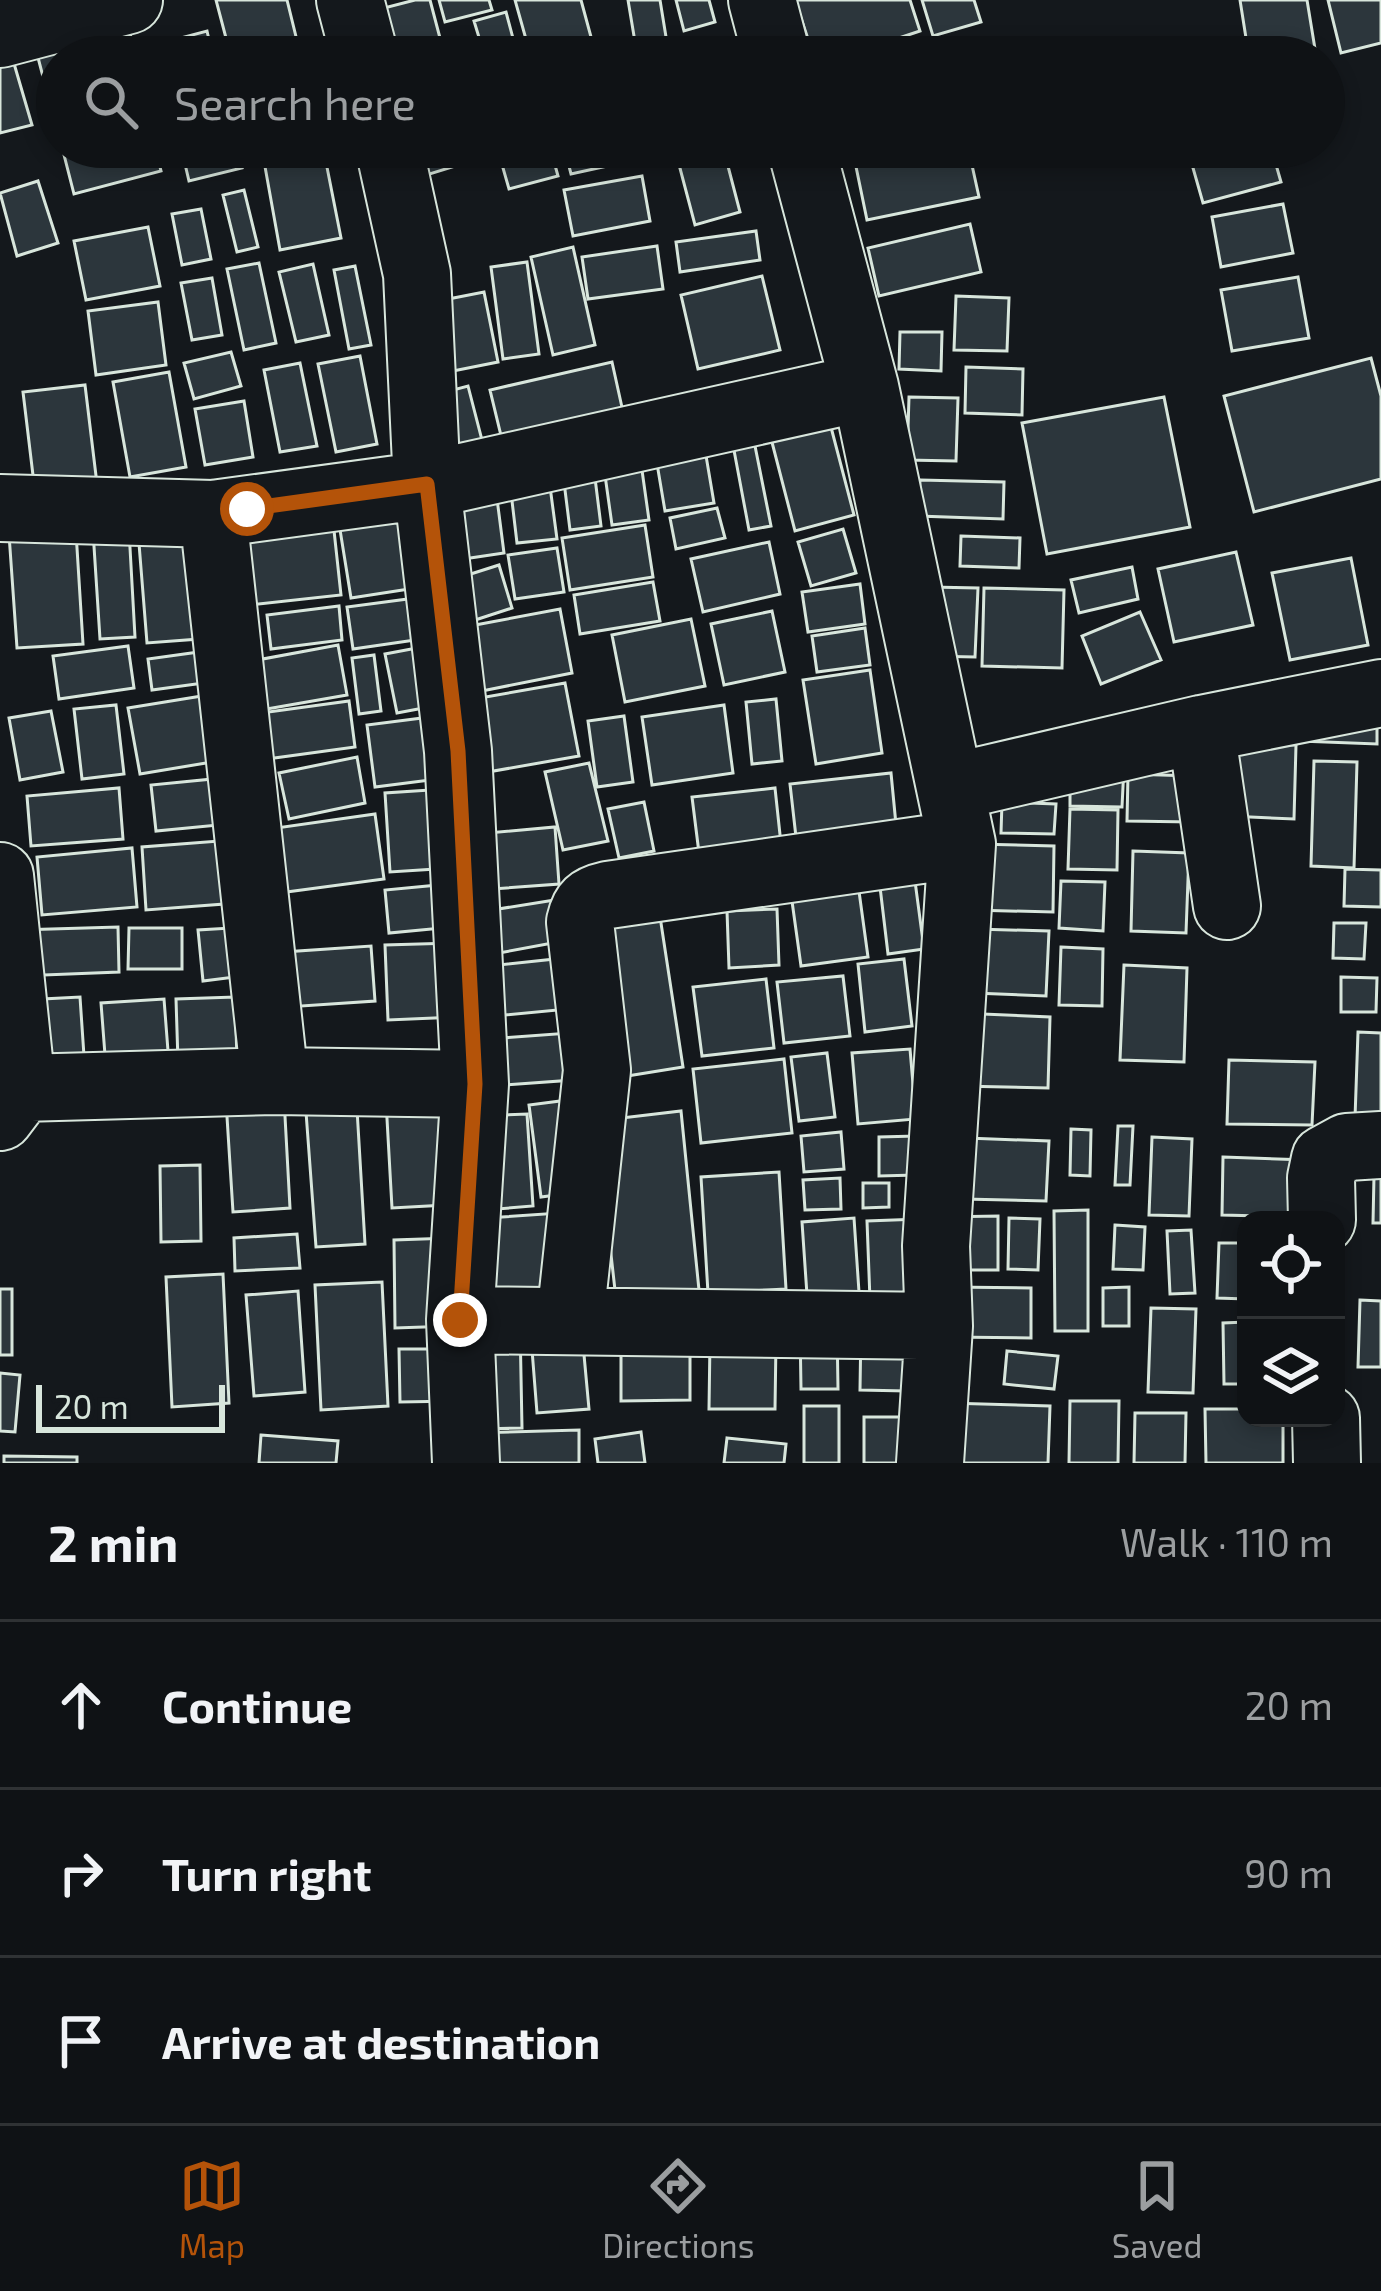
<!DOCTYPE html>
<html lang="en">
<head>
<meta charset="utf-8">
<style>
  :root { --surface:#0f1215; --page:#181b1e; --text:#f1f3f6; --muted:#9b9ea0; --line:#2f3234; --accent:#b45309 }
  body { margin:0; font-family:"Exo 2",sans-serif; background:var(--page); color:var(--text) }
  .controls { position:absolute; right:36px; bottom:36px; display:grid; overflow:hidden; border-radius:24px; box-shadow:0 6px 18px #0003 }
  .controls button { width:108px; height:108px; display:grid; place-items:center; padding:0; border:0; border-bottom:3px solid var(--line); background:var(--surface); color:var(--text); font:60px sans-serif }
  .scale { position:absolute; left:36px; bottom:30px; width:189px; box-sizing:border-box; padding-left:12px; border:6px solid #d8e6dc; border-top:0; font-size:33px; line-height:42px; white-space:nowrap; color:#d8e6dc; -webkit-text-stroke:9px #14181c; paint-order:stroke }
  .stop { position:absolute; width:36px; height:36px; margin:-27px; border:9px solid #b45309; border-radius:50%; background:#fff }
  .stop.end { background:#b45309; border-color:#fff; box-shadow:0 3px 12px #0008 }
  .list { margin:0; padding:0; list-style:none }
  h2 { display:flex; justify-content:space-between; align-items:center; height:156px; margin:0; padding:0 48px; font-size:51px }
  h2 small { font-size:39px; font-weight:400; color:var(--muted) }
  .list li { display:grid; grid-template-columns:78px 1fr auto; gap:36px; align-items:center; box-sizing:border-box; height:168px; padding:0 48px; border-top:3px solid var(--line) }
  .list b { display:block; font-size:45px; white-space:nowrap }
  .list em { font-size:39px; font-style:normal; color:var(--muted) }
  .icon { flex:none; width:66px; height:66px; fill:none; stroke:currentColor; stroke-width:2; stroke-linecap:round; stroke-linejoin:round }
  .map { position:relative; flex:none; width:1381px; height:1463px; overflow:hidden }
  .search { position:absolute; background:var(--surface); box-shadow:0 6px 18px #0003; left:36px; right:36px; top:36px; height:132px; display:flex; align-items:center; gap:30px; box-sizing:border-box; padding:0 42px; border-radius:66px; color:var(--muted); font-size:45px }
  .sheet { height:660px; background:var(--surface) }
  nav { display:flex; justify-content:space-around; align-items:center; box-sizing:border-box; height:168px; border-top:3px solid var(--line); background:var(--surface); font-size:33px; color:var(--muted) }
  nav a { display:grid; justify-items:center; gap:6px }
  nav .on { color:var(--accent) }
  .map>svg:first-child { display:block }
</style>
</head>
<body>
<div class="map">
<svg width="1381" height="1463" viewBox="0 0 1381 1463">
  <rect width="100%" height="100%" fill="#14181c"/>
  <path fill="#2c363c" stroke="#d8e6dc" stroke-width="3" d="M 216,0 L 287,0 L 301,57 L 231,57 Z
    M 415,0 L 430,0 L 445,57 L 392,57 L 380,9 Z
    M 439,0 L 489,0 L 492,10 L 445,22 Z
    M 515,0 L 581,0 L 594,48 L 561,57 L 531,57 Z
    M 628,0 L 660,0 L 667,43 L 636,48 Z
    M 676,0 L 709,0 L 715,22 L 684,31 Z
    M 795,0 L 910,0 L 920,31 L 842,57 L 814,57 Z
    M 922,0 L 974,0 L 981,22 L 933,36 Z
    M 1240,0 L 1307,0 L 1316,55 L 1249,57 Z
    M 1328,0 L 1381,0 L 1381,43 L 1341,53 Z
    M 122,3 L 136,57 L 57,57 L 57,114 L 53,115 L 30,27 Z
    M 506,12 L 518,57 L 485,57 L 474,21 Z
    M 207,31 L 213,57 L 158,57 L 154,45 Z
    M 8,43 L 32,125 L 0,133 L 0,45 Z
    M 62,147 L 155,147 L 161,171 L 74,194 Z
    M 181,147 L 236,147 L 242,168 L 189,181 Z
    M 275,147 L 323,147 L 341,238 L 280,250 L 262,150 Z
    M 410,147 L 489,147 L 491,155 L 420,177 Z
    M 497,147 L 550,147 L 558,176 L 509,189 Z
    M 564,147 L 627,147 L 630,161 L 571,174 Z
    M 713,147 L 723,147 L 740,212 L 695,225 L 677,157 Z
    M 901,147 L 968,147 L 979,197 L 867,220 L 854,157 Z
    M 1187,147 L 1271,147 L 1281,182 L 1203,203 Z
    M 642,176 L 650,221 L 573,236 L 564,190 Z
    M 38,181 L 58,243 L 17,256 L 0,193 Z
    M 244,190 L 258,247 L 237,252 L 223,195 Z
    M 1283,204 L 1293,253 L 1221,267 L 1212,217 Z
    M 201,209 L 211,259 L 182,265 L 172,214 Z
    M 970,224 L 981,272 L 879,296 L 868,248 Z
    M 148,227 L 160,286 L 86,300 L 74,241 Z
    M 756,231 L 760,260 L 680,272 L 676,242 Z
    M 657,246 L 663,289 L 588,299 L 582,257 Z
    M 573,247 L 595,345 L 553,355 L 531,257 Z
    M 527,262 L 539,354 L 503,359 L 491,267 Z
    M 259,263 L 276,343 L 244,350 L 227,269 Z
    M 313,264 L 329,335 L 296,342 L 279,272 Z
    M 355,266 L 371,345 L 349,349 L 334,270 Z
    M 762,276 L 780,350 L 698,369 L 681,295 Z
    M 1298,277 L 1309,338 L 1232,351 L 1221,290 Z
    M 212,278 L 222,335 L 192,340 L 181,283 Z
    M 484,292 L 498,362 L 443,373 L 428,303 Z
    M 956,296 L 1009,298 L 1007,351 L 954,350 Z
    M 158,302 L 166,365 L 96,375 L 88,311 Z
    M 900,332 L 942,332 L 941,371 L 899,369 Z
    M 231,352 L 241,386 L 194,399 L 184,363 Z
    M 360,356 L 377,444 L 336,452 L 318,364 Z
    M 1371,358 L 1381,396 L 1381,479 L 1254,512 L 1224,396 Z
    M 612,362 L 625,421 L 504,448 L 490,390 Z
    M 300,363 L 317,446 L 280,452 L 264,370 Z
    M 966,367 L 1023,369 L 1022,415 L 965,413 Z
    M 169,372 L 186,467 L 130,477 L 113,382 Z
    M 85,385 L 97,484 L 35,492 L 23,392 Z
    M 468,386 L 484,448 L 450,456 L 434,395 Z
    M 909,397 L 958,398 L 956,461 L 907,460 Z
    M 1164,397 L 1190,527 L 1047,554 L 1022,423 Z
    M 244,401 L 253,457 L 205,465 L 195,409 Z
    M 826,408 L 854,515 L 795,531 L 767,423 Z
    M 702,432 L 714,503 L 665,511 L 653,440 Z
    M 754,441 L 771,526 L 749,530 L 733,445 Z
    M 640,456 L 649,520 L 612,525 L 603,461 Z
    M 593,462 L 601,526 L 570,530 L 562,466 Z
    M 549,479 L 557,539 L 517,543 L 510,484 Z
    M 920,480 L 1004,482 L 1003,519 L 918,516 Z
    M 496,491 L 504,553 L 450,561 L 441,498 Z
    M 408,500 L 422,587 L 351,598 L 337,511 Z
    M 717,508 L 725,538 L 676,549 L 670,518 Z
    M 332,512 L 341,595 L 241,606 L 231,523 Z
    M 75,516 L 83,644 L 17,648 L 8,520 Z
    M 204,525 L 212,638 L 147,643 L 138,531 Z
    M 645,525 L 653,577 L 570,590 L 562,538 Z
    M 843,529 L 856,573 L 811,586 L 798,542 Z
    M 129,530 L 135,637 L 100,639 L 93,531 Z
    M 961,536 L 1020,538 L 1019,568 L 960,566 Z
    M 769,542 L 780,594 L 703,612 L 691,559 Z
    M 557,548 L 564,592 L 515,599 L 508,555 Z
    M 1236,552 L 1253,625 L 1174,642 L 1158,569 Z
    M 1351,558 L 1368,645 L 1290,660 L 1272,573 Z
    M 499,565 L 512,608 L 469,622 L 455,579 Z
    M 1132,567 L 1138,599 L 1079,613 L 1071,580 Z
    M 653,582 L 660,621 L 580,634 L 574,595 Z
    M 860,584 L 865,624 L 808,632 L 802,592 Z
    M 930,587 L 978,588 L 975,657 L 927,656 Z
    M 984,588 L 1064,590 L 1062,668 L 982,666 Z
    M 423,597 L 429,638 L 353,649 L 347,607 Z
    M 339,606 L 342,640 L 271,649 L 267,615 Z
    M 560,609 L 572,673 L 482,691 L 470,626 Z
    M 772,611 L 785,672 L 724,685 L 711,624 Z
    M 1140,612 L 1161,660 L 1101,684 L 1082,636 Z
    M 691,619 L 705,686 L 625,702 L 612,635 Z
    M 865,628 L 870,665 L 817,672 L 812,636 Z
    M 338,645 L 347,695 L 261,710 L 252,661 Z
    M 128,646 L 134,688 L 59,699 L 53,656 Z
    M 422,647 L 434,706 L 397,713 L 385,654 Z
    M 206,651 L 211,682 L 152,690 L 148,659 Z
    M 374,655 L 381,711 L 359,714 L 352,658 Z
    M 870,670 L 882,753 L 816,764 L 803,680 Z
    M 565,683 L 579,756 L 471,775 L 457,702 Z
    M 214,694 L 224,760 L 140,774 L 128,708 Z
    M 776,699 L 782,761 L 752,764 L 746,702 Z
    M 349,701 L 355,747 L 267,759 L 261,713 Z
    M 116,705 L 124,774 L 82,779 L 74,709 Z
    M 724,705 L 733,773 L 652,785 L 642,717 Z
    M 51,711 L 63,772 L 20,780 L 9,718 Z
    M 438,716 L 446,778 L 375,787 L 367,725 Z
    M 624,716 L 633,782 L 597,787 L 588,721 Z
    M 1377,722 L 1377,744 L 1299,741 Z
    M 1232,743 L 1296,745 L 1294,819 L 1229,816 Z
    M 357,757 L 365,803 L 289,819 L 279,773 Z
    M 1314,761 L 1357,762 L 1354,868 L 1311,866 Z
    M 589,763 L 608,841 L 563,850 L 545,772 Z
    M 1070,764 L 1124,766 L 1122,807 L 1070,806 Z
    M 891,773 L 897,835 L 797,846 L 790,784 Z
    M 1128,774 L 1194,776 L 1192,822 L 1127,821 Z
    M 223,778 L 229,824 L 156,831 L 151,785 Z
    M 119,788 L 123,839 L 31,846 L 27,796 Z
    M 775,788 L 781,844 L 699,853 L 692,797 Z
    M 445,789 L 451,868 L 390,872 L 385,793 Z
    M 644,802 L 654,851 L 619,858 L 608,809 Z
    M 1002,802 L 1056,804 L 1054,834 L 1001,833 Z
    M 1070,809 L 1118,810 L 1117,870 L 1068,869 Z
    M 375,814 L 384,879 L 264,895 L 255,831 Z
    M 555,827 L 559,884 L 479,890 L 476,834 Z
    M 232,840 L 237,903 L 146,910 L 142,847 Z
    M 975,844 L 1054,846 L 1053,912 L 972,910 Z
    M 132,848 L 137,907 L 42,915 L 37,857 Z
    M 1133,851 L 1189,853 L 1186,933 L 1131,931 Z
    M 913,866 L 924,949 L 888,954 L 878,870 Z
    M 1345,869 L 1381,870 L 1381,907 L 1344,906 Z
    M 1061,881 L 1105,882 L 1103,931 L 1059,928 Z
    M 449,884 L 453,927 L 389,933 L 385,890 Z
    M 858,884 L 868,957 L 801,966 L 791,894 Z
    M 567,898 L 574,939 L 499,953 L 492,910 Z
    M 777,909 L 779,965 L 729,968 L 727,911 Z
    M 659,910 L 683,1067 L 621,1077 L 596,919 Z
    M 1334,923 L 1366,923 L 1364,959 L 1333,958 Z
    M 118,927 L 119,972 L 19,976 L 18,930 Z
    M 129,928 L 182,928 L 182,969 L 128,969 Z
    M 231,928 L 235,977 L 203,981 L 198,930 Z
    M 975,929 L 1049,931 L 1046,996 L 974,993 Z
    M 453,943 L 457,1017 L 388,1020 L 385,945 Z
    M 371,946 L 375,1001 L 287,1007 L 284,952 Z
    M 1061,947 L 1103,949 L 1102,1006 L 1059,1005 Z
    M 574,957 L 579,1008 L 495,1016 L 490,966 Z
    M 904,959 L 912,1026 L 865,1032 L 858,964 Z
    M 1124,965 L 1187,968 L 1184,1062 L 1120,1060 Z
    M 843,976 L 850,1036 L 784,1043 L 777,982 Z
    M 1341,977 L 1377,978 L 1376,1012 L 1341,1012 Z
    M 766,979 L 774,1048 L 702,1056 L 693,987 Z
    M 80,997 L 84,1056 L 47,1058 L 43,999 Z
    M 235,997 L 237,1060 L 178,1062 L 176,999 Z
    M 164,999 L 168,1051 L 105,1055 L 101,1003 Z
    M 959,1013 L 1050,1017 L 1048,1088 L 958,1086 Z
    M 583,1032 L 587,1079 L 492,1086 L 488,1039 Z
    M 1358,1032 L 1381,1033 L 1381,1119 L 1355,1118 Z
    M 910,1049 L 916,1119 L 858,1124 L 852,1053 Z
    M 827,1053 L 835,1117 L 799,1121 L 791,1057 Z
    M 784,1059 L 792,1133 L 701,1143 L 693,1069 Z
    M 1229,1060 L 1315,1062 L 1312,1125 L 1227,1124 Z
    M 438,1097 L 446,1205 L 392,1208 L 386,1101 Z
    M 284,1098 L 290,1208 L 233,1212 L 226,1101 Z
    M 568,1100 L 579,1192 L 541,1197 L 529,1105 Z
    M 357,1109 L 365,1244 L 316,1247 L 306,1112 Z
    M 681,1111 L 699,1290 L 616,1299 L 596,1121 Z
    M 527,1114 L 533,1206 L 485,1210 L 478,1116 Z
    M 1118,1126 L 1133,1126 L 1130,1185 L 1115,1185 Z
    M 1071,1129 L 1091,1130 L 1090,1176 L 1070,1175 Z
    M 841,1132 L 844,1169 L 804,1172 L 801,1136 Z
    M 916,1136 L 916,1175 L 879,1176 L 879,1137 Z
    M 1152,1137 L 1192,1139 L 1189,1216 L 1149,1215 Z
    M 966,1138 L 1049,1141 L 1046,1201 L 964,1199 Z
    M 1223,1157 L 1307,1160 L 1304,1217 L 1222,1215 Z
    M 200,1165 L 201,1241 L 161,1242 L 160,1166 Z
    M 779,1172 L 786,1289 L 708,1293 L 701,1177 Z
    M 1374,1176 L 1381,1177 L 1381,1223 L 1373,1223 Z
    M 840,1178 L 841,1209 L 805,1210 L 803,1180 Z
    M 863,1183 L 889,1183 L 889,1207 L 863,1208 Z
    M 1088,1210 L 1088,1331 L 1055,1331 L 1054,1211 Z
    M 559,1213 L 564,1288 L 492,1293 L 487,1218 Z
    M 998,1216 L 998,1270 L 942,1270 L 942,1217 Z
    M 854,1218 L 859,1292 L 807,1295 L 802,1222 Z
    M 1009,1218 L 1040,1219 L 1038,1270 L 1008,1269 Z
    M 920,1219 L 923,1298 L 870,1300 L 867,1221 Z
    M 1115,1225 L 1145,1227 L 1143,1270 L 1113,1269 Z
    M 1191,1230 L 1195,1293 L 1170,1294 L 1167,1231 Z
    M 297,1234 L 300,1268 L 235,1271 L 234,1238 Z
    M 451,1238 L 453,1326 L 395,1328 L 394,1240 Z
    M 1219,1243 L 1246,1243 L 1246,1299 L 1217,1298 Z
    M 223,1274 L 229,1403 L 172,1407 L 166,1277 Z
    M 382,1282 L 388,1406 L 321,1410 L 315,1285 Z
    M 949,1287 L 1031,1288 L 1031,1338 L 949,1337 Z
    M 1129,1287 L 1129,1326 L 1103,1326 L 1103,1288 Z
    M 0,1289 L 12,1289 L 12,1355 L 0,1355 Z
    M 298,1291 L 305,1392 L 254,1396 L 246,1295 Z
    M 1360,1300 L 1381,1301 L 1381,1367 L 1358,1367 Z
    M 1151,1308 L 1196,1309 L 1193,1393 L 1148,1392 Z
    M 1246,1322 L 1246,1384 L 1224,1384 L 1223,1323 Z
    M 520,1324 L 522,1428 L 479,1429 L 477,1325 Z
    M 800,1326 L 837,1326 L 838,1389 L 801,1389 Z
    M 861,1326 L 907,1326 L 906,1391 L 860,1390 Z
    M 582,1333 L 589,1409 L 537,1413 L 531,1337 Z
    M 690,1334 L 690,1400 L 621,1401 L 621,1335 Z
    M 710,1341 L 776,1341 L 775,1409 L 709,1409 Z
    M 399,1349 L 456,1349 L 457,1401 L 400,1402 Z
    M 1007,1351 L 1058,1356 L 1054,1389 L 1004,1384 Z
    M 0,1373 L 20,1375 L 15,1432 L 0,1431 Z
    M 1070,1401 L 1119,1401 L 1118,1463 L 1069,1463 Z
    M 947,1403 L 1050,1406 L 1048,1463 L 946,1463 Z
    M 804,1406 L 839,1406 L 839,1463 L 804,1463 Z
    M 1205,1409 L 1246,1409 L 1246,1418 L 1283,1418 L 1283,1463 L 1206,1463 Z
    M 1135,1413 L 1186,1413 L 1185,1463 L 1134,1463 Z
    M 864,1417 L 903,1417 L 902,1463 L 864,1463 Z
    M 579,1430 L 579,1463 L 473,1463 L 473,1433 Z
    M 641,1432 L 645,1463 L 598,1463 L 595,1439 Z
    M 261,1435 L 338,1441 L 336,1463 L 259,1463 Z
    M 727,1438 L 786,1444 L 784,1463 L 724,1463 Z
    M 4,1456 L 77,1457 L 77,1463 L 4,1463 Z"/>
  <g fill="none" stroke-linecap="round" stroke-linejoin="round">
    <defs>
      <path id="minor" d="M 350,0 L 365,57
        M 762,0 L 777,57
        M 0,34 L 129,0
        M 389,147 L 417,274 L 427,485 L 458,751 L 475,1084 L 460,1320 L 466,1463
        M 801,147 L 865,387 L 962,844 L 936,1246 L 939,1326 L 930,1463
        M 0,508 L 213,514 L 427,485 L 865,387
        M 213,514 L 275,1081
        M 1201,729 L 1227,906
        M 953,787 L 1201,729 L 1381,693
        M 0,876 L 22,1088 L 0,1117
        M 22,1088 L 275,1081 L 475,1084
        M 1322,1220 L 1321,1178 L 1325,1159 L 1347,1147 L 1381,1145
        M 460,1320 L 939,1326
        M 570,1320 L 597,1070 L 580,922 C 584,904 590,899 608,895 L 962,844
        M 1326,1418 L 1327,1463"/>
    </defs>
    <use href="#minor" stroke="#d8e6dc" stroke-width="70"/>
    <use href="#minor" stroke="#14181c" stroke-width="66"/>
  </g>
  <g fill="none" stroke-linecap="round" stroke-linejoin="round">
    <path stroke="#b45309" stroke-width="15" d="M 247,509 L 427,484 L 458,751 L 475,1084 L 460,1320"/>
  </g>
</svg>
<div class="controls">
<button><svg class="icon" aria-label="locate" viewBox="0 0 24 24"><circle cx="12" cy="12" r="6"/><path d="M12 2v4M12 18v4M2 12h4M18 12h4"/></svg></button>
<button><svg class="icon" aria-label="layers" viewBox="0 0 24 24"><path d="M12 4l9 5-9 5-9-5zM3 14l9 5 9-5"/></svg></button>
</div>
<div class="scale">20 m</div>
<div class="stop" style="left:247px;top:509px"></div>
<div class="stop end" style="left:460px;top:1320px"></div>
<div class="search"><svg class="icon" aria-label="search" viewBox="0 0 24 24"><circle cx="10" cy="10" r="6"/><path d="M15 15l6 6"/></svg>Search here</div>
</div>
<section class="sheet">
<h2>2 min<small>Walk · 110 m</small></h2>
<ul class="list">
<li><svg class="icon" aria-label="ahead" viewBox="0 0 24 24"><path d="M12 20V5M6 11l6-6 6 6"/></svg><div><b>Continue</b></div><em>20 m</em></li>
<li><svg class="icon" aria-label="right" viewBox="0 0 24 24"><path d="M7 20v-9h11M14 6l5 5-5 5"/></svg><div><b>Turn right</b></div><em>90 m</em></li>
<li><svg class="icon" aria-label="arrive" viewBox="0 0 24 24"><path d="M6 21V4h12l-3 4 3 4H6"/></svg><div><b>Arrive at destination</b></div></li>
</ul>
</section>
<nav>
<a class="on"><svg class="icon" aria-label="map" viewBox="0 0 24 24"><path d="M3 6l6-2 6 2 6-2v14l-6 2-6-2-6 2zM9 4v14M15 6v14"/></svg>Map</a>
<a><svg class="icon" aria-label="directions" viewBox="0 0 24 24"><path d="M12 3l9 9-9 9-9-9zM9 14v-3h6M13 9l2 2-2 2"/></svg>Directions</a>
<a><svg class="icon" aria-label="saved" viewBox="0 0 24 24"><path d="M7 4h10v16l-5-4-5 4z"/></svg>Saved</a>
</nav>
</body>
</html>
